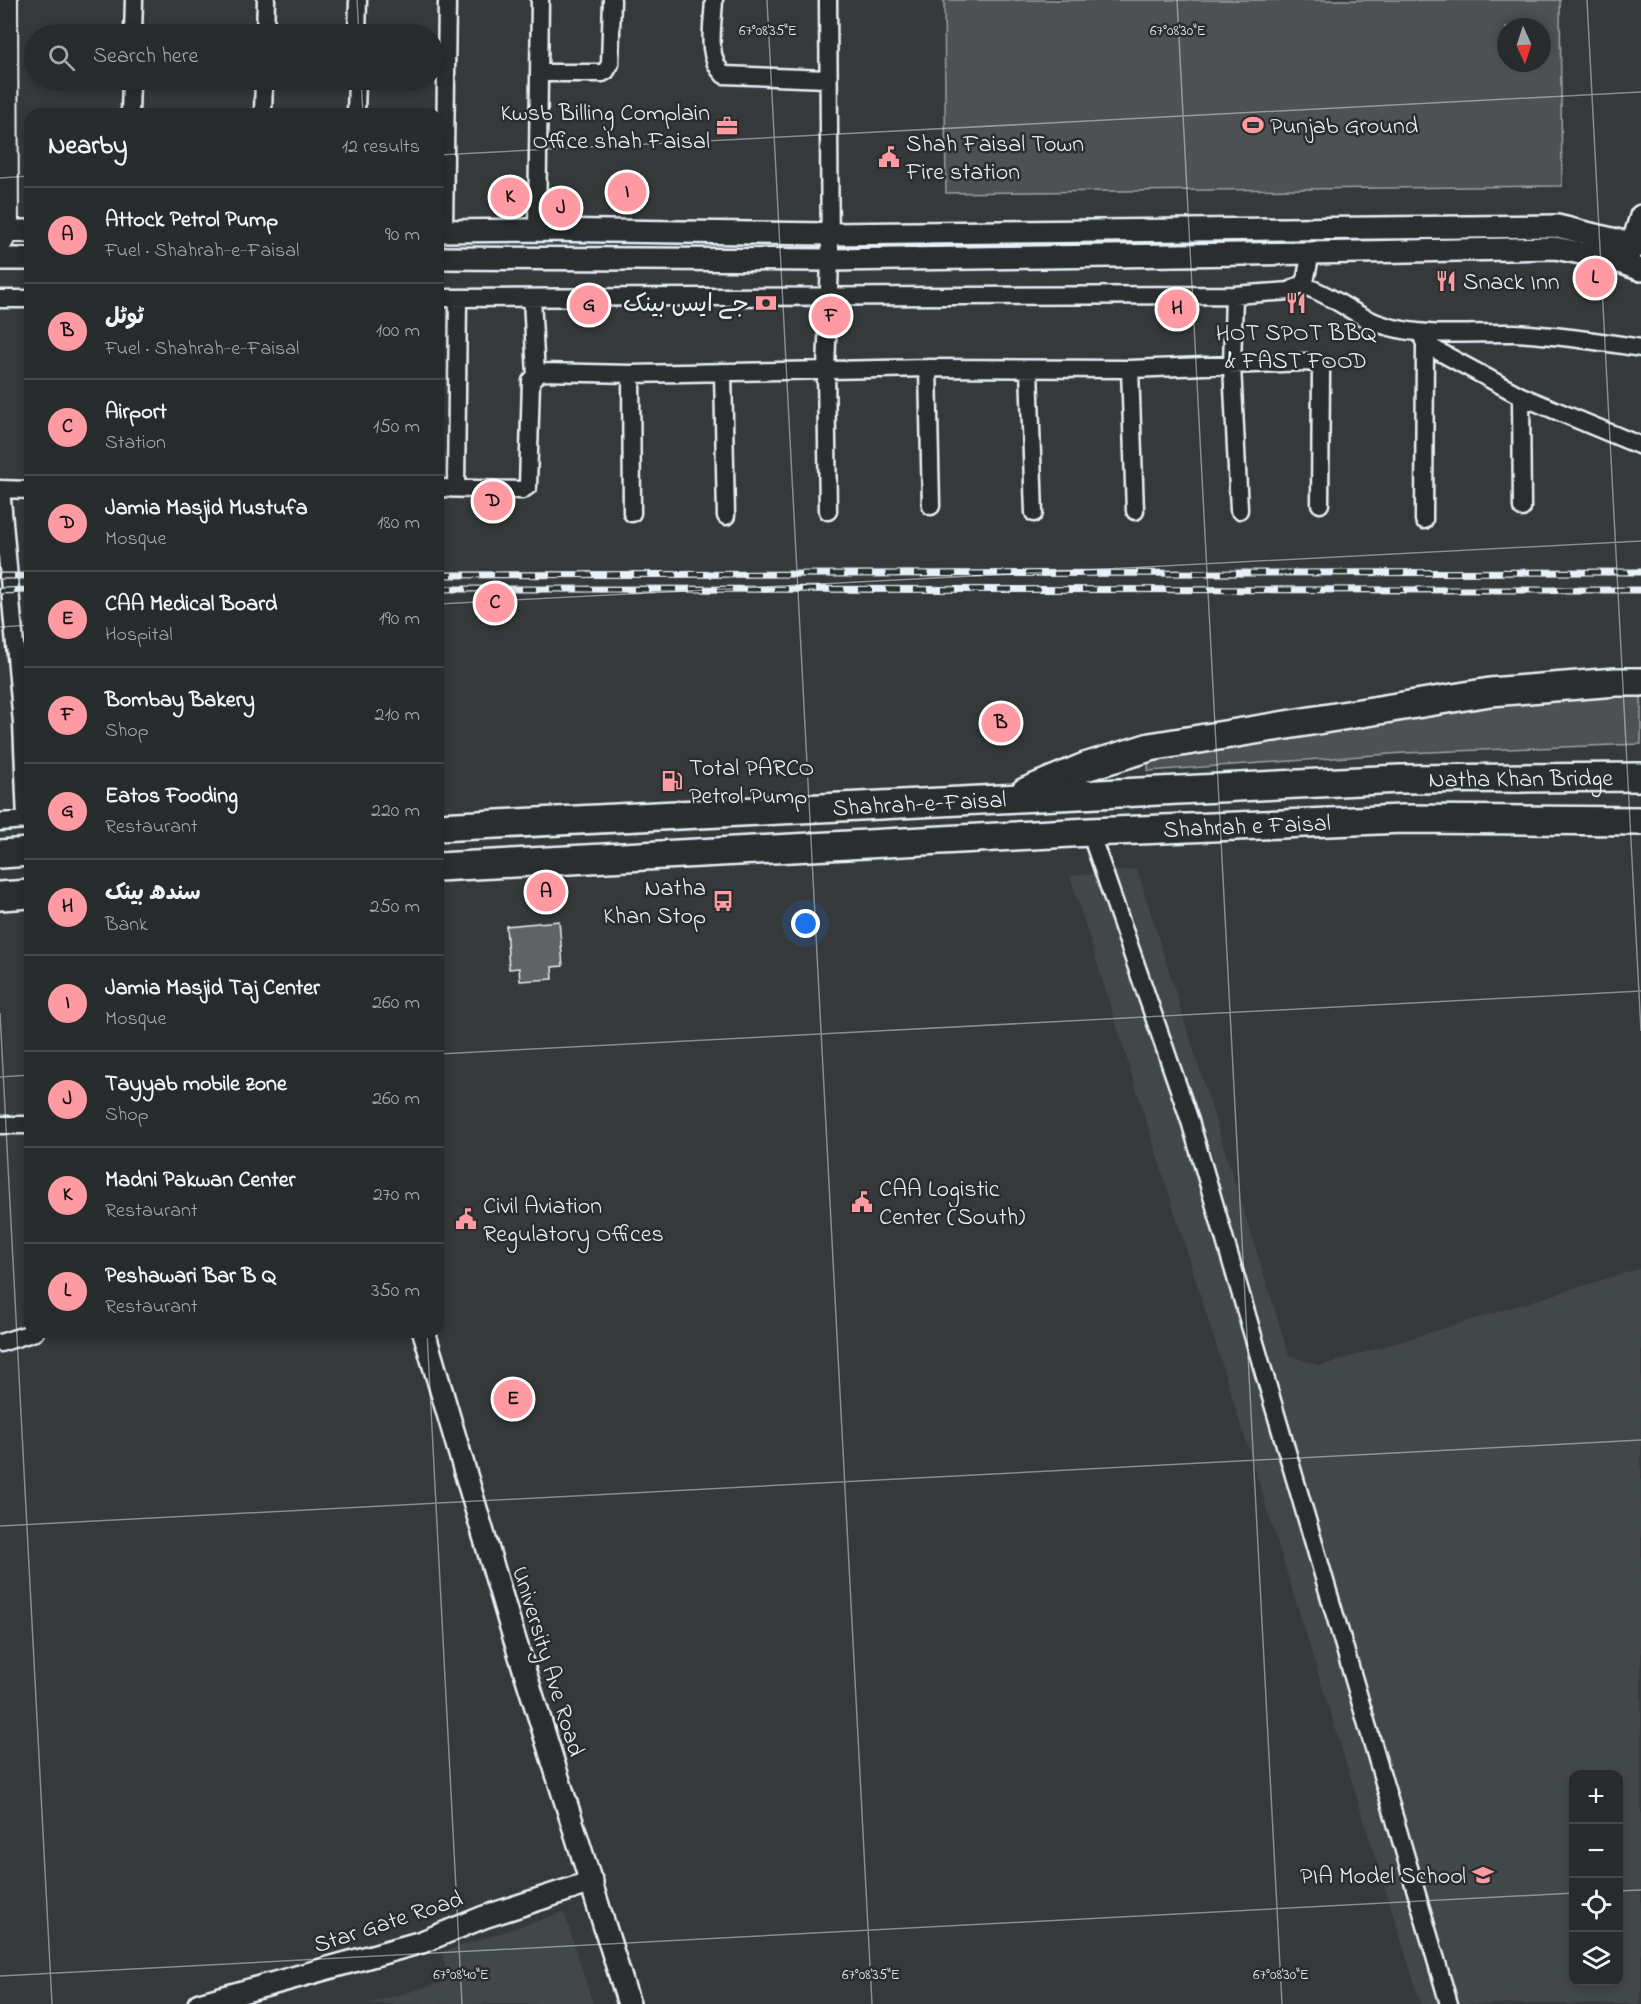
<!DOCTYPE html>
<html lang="en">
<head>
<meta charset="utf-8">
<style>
  :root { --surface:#282b2c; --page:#303334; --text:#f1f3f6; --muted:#a5a7a9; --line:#444748; --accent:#ff9aa2 }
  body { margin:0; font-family:"Indie Flower","Playpen Sans Arabic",sans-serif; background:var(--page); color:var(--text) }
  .controls { position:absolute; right:18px; bottom:18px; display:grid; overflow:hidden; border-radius:12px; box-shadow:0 3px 9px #0003 }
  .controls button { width:54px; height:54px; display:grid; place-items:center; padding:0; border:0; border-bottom:2px solid var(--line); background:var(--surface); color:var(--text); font:30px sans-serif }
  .compass { position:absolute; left:1497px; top:18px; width:54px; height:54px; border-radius:50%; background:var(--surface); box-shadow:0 3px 9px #0003; rotate:177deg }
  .you { position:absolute; left:806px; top:924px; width:21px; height:21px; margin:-15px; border:4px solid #fff; border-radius:50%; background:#1a73e8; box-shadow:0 0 0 9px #1a73e833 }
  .badge { display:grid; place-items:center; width:39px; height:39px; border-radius:50%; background:var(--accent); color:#111; font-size:20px; font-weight:700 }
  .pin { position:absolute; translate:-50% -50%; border:3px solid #fff; box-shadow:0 2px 6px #0006 }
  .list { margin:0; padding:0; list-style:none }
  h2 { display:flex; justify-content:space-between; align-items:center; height:78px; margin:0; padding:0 24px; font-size:26px }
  h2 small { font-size:20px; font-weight:400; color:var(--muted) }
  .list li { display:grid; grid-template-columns:39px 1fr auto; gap:18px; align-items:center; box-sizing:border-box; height:96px; padding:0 24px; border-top:2px solid var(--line) }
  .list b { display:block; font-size:22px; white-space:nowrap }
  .list p { margin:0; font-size:20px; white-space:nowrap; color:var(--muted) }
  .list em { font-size:20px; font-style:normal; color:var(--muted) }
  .icon { flex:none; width:33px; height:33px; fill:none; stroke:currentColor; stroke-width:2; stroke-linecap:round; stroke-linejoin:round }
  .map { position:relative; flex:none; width:1641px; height:2004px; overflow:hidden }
  .search { position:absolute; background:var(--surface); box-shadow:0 3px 9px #0003; left:24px; top:24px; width:420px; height:66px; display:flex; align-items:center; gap:15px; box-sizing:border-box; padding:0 21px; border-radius:33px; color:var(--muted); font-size:22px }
  .panel { position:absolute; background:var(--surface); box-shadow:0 3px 9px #0003; left:24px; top:108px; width:420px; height:1230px; border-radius:18px }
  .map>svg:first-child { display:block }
</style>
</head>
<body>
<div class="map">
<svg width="1641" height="2004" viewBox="0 0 1641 2004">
  <rect width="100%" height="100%" fill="#35393a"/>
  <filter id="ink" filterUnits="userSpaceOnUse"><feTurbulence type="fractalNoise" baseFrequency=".0167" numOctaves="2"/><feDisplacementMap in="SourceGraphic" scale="12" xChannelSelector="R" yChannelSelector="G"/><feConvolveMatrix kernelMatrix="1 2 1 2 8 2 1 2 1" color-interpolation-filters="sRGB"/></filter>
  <g filter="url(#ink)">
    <path fill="#424647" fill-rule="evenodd" d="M 1137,869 L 1289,1355 L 1320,1366 L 1641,1268 L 1641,2004 L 1421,2004 L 1070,876 ZM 1574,1774 L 1618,1774 L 1618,1982 L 1574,1982 Z
      M 564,1912 L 593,2004 L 366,2004 L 448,1981 L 442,1952 Z"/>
    <path fill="#4d5152" stroke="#9aa1a5" stroke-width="1.5" fill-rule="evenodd" d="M 944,0 L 1560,0 L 1562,186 L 946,193 ZM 1506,27 L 1542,27 L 1542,63 L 1506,63 Z
      M 1620,688 L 1641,688 L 1641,744 L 1404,753 L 1148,771 L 1149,755 Z"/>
    <path fill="#5f6365" stroke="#e8f1f8" stroke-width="1.5" d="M 559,921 L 563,966 L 552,967 L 553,979 L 520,981 L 519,968 L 509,969 L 506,926 Z"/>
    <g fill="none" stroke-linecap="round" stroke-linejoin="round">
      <defs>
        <path id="minor" d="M 714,0 C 713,25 705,57 724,75 L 827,79
          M 133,34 L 134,0
          M 265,34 L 266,0
          M 357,34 L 358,0
          M 539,73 L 602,73 L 606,71 L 610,64 L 612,0
          M 130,114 L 131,80
          M 263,114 L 264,80
          M 356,114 L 357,80
          M 537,230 L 540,0
          M 444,232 L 447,0
          M 1304,286 C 1334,295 1356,318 1386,326 C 1427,338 1472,332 1514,333 C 1557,335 1599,341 1641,348
          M 1234,295 L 1232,366 L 1239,510
          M 438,298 L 1234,295 L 1290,291 L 1298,286 L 1304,286 L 1311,253
          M 0,299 L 30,299
          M 1422,336 L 1425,344 L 1424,520
          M 1425,344 L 1521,396 L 1641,446
          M 928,368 L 931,506
          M 1029,369 L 1034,513
          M 1130,369 L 1135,511
          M 723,372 L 726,516
          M 631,374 L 632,513
          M 536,376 L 542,372 L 631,374 L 928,368 L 1130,369 L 1307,362 L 1317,364 L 1321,371 L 1320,504
          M 1521,396 L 1522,508
          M 438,488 L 522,490 L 528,486 L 531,381 L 536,376 L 532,298
          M 456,488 L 458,298
          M 0,489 L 30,490
          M 828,511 L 826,370 L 830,260 L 828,0
          M 0,822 L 26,820 L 22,723 L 1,489
          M 1090,832 L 1190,1121 L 1449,2004
          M 0,1125 L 30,1125
          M 0,1343 L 35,1332"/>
        <path id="tertiary" d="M 5,231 L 30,231
          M 438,231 L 537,230 L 829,234 L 1557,226 L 1641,246
          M 1629,255 L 1641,216
          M 438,258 L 830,260 L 1311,253 L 1555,248 L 1611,259 L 1641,270
          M 0,259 L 30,259
          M 424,1332 L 509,1621 L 629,2004
          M 199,2004 L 422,1942 L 484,1917 L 592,1882"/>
        <path id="primary" d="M 0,240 L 5,231 L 4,0"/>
        <g id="trunk">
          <path d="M 1025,792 L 1085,767 L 1150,747 L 1490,692 L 1616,682 L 1641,682"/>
          <path id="s1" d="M 438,827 L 1400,779 L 1641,777"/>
          <path d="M 0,854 L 30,852"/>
          <path id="s2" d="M 438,867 L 1090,832 L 1403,819 L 1641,821"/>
          <path d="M 0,896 L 30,894"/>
        </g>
      </defs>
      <use href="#minor" stroke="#e8f1f8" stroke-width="21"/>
      <use href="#tertiary" stroke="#e8f1f8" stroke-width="26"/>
      <use href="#primary" stroke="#e8f1f8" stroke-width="30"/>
      <use href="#trunk" stroke="#e8f1f8" stroke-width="32"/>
      <use href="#minor" stroke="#2a2d2e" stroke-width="16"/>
      <use href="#tertiary" stroke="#2a2d2e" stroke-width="21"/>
      <use href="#primary" stroke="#2a2d2e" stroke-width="26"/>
      <use href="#trunk" stroke="#2a2d2e" stroke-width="27"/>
      <defs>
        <path id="rail" d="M 438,575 L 1641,572
          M 0,576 L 30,576
          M 438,589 L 1641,590
          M 0,591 L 30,590"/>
      </defs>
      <use href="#rail" stroke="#e8f1f8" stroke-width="7"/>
      <use href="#rail" stroke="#2a2d2e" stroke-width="4.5" stroke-dasharray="14" stroke-linecap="butt"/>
    </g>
  </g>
  <path fill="none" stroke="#e8f1f8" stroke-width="1.5" stroke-opacity="0.45" d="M 357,0 L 359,34M 767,0 L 872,2004M 1177,0 L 1282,2004M 1587,0 L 1641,1031M 361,80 L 363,114M 438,155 L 1641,92M 0,178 L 30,176M 438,604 L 1641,541M 0,627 L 30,625M 0,1013 L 52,2004M 438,1054 L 1641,991M 0,1077 L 30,1075M 427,1332 L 462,2004M 0,1526 L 1641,1440M 1618,1891 L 1641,1890M 0,1976 L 1574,1893"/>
  <defs>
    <symbol id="stadium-bare" viewBox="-9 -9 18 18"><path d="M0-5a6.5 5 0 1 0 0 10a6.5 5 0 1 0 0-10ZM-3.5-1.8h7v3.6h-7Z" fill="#ff9aa2" stroke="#2a2d2e" stroke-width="2.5" paint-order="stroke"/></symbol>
    <symbol id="office-bare" viewBox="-9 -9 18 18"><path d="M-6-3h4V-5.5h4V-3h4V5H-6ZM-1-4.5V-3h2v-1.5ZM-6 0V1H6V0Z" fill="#ff9aa2" stroke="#2a2d2e" stroke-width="2.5" paint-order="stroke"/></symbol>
    <symbol id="civic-bare" viewBox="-9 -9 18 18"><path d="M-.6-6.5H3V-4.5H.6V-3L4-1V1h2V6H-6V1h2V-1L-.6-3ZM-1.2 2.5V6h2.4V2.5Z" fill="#ff9aa2" stroke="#2a2d2e" stroke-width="2.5" paint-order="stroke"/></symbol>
    <symbol id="restaurant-bare" viewBox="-9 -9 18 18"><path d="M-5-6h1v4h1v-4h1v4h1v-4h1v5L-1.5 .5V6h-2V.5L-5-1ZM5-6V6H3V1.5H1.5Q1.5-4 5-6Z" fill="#ff9aa2" stroke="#2a2d2e" stroke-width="2.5" paint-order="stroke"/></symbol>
    <symbol id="bank-bare" viewBox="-9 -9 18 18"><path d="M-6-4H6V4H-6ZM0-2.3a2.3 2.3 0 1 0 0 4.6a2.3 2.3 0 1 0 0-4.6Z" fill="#ff9aa2" stroke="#2a2d2e" stroke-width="2.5" paint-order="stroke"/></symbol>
    <symbol id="fuel-bare" viewBox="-9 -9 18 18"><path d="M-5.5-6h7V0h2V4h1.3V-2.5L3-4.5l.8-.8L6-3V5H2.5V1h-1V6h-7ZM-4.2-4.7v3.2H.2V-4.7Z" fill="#ff9aa2" stroke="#2a2d2e" stroke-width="2.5" paint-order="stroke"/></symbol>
    <symbol id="bus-bare" viewBox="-9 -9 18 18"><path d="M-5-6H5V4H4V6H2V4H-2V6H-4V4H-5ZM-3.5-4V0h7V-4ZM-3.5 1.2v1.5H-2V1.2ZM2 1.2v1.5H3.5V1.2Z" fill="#ff9aa2" stroke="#2a2d2e" stroke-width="2.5" paint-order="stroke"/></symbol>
    <symbol id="school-bare" viewBox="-9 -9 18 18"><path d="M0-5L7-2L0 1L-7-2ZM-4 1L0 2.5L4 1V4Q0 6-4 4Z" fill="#ff9aa2" stroke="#2a2d2e" stroke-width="2.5" paint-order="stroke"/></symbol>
  </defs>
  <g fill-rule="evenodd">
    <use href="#stadium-bare" x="1238" y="110" width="30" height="30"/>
    <use href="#office-bare" x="712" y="111" width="30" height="30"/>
    <use href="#civic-bare" x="874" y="142" width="30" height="30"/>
    <use href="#restaurant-bare" x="1431" y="266" width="30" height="30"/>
    <use href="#bank-bare" x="751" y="288" width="30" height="30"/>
    <use href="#restaurant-bare" x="1281" y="288" width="30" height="30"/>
    <use href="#fuel-bare" x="657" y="766" width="30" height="30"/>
    <use href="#bus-bare" x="708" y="886" width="30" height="30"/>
    <use href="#civic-bare" x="847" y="1187" width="30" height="30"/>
    <use href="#civic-bare" x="451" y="1204" width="30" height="30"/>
    <use href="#school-bare" x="1468" y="1860" width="30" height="30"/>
  </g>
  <g text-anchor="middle" stroke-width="5" stroke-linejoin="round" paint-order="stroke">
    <g font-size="24" fill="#e8f1f8" stroke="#2a2d2e" text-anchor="start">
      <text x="710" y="120" text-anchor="end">Kwsb Billing Complain<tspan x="710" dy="28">Office shah Faisal</tspan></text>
      <text x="1270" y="133">Punjab Ground</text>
      <text x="906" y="151">Shah Faisal Town<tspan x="906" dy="28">Fire station</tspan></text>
      <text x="1463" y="289">Snack Inn</text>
      <text x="749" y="311" text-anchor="end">جے ایس بینک</text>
      <text x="1296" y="340" text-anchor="middle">HOT SPOT BBQ<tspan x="1296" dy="28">&amp; FAST FOOD</tspan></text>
      <text x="689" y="775">Total PARCO<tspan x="689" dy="28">Petrol Pump</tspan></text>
      <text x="706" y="895" text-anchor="end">Natha<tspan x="706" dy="28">Khan Stop</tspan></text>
      <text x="879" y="1196">CAA Logistic<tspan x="879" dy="28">Center (South)</tspan></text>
      <text x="483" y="1213">Civil Aviation<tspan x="483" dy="28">Regulatory Offices</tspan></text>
      <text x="1466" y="1883" text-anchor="end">PIA Model School</text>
    </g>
    <g font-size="24" fill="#e8f1f8" stroke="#2a2d2e">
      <text dy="8" stroke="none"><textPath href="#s1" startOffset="1084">Natha Khan Bridge</textPath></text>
      <text dy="8" stroke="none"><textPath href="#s1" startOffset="482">Shahrah-e-Faisal</textPath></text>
      <text dy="8" stroke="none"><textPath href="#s2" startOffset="810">Shahrah e Faisal</textPath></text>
      <text transform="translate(549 1661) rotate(73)" y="8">University Ave Road</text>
      <text transform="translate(388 1921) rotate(-18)" y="8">Star Gate Road</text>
    </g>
  </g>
  <g font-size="15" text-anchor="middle" fill="#e8f1f8" stroke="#2a2d2e" stroke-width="5" stroke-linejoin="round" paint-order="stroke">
    <text x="768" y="35">67°08'35"E</text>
    <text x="1178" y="35">67°08'30"E</text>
    <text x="461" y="1979">67°08'40"E</text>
    <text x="871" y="1979">67°08'35"E</text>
    <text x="1281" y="1979">67°08'30"E</text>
  </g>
</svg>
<div class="controls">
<button>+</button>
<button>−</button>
<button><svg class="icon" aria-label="locate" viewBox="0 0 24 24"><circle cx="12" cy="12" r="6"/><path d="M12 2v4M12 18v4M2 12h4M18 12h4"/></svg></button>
<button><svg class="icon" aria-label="layers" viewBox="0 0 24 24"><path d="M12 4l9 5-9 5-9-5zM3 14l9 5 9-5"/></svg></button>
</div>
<svg class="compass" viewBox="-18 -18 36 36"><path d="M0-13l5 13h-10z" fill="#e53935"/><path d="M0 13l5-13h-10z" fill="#a5a7a9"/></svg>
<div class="you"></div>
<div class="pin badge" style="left:546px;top:892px">A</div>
<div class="pin badge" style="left:1001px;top:723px">B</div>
<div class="pin badge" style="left:495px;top:603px">C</div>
<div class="pin badge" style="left:493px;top:501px">D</div>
<div class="pin badge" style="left:513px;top:1399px">E</div>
<div class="pin badge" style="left:831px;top:316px">F</div>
<div class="pin badge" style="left:589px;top:305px">G</div>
<div class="pin badge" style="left:1177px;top:309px">H</div>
<div class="pin badge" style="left:627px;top:192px">I</div>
<div class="pin badge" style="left:561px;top:208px">J</div>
<div class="pin badge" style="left:510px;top:197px">K</div>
<div class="pin badge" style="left:1595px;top:278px">L</div>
<div class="search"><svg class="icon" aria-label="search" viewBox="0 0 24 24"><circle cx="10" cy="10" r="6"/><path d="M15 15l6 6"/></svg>Search here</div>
<section class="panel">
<h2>Nearby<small>12 results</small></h2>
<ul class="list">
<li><span class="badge">A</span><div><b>Attock Petrol Pump</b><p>Fuel · Shahrah-e-Faisal</p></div><em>90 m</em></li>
<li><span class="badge">B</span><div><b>ٹوٹل</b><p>Fuel · Shahrah-e-Faisal</p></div><em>100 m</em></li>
<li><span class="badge">C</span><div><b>Airport</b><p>Station</p></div><em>150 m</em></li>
<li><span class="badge">D</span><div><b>Jamia Masjid Mustufa</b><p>Mosque</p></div><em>180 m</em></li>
<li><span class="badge">E</span><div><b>CAA Medical Board</b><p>Hospital</p></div><em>190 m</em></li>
<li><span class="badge">F</span><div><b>Bombay Bakery</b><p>Shop</p></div><em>210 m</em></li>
<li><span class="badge">G</span><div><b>Eatos Fooding</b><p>Restaurant</p></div><em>220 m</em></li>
<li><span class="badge">H</span><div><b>سندھ بینک</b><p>Bank</p></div><em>250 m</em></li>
<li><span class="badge">I</span><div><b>Jamia Masjid Taj Center</b><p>Mosque</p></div><em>260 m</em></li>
<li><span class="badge">J</span><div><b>Tayyab mobile zone</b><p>Shop</p></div><em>260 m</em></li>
<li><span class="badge">K</span><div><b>Madni Pakwan Center</b><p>Restaurant</p></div><em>270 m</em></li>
<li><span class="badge">L</span><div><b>Peshawari Bar B Q</b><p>Restaurant</p></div><em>350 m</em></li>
</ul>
</section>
</div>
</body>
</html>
